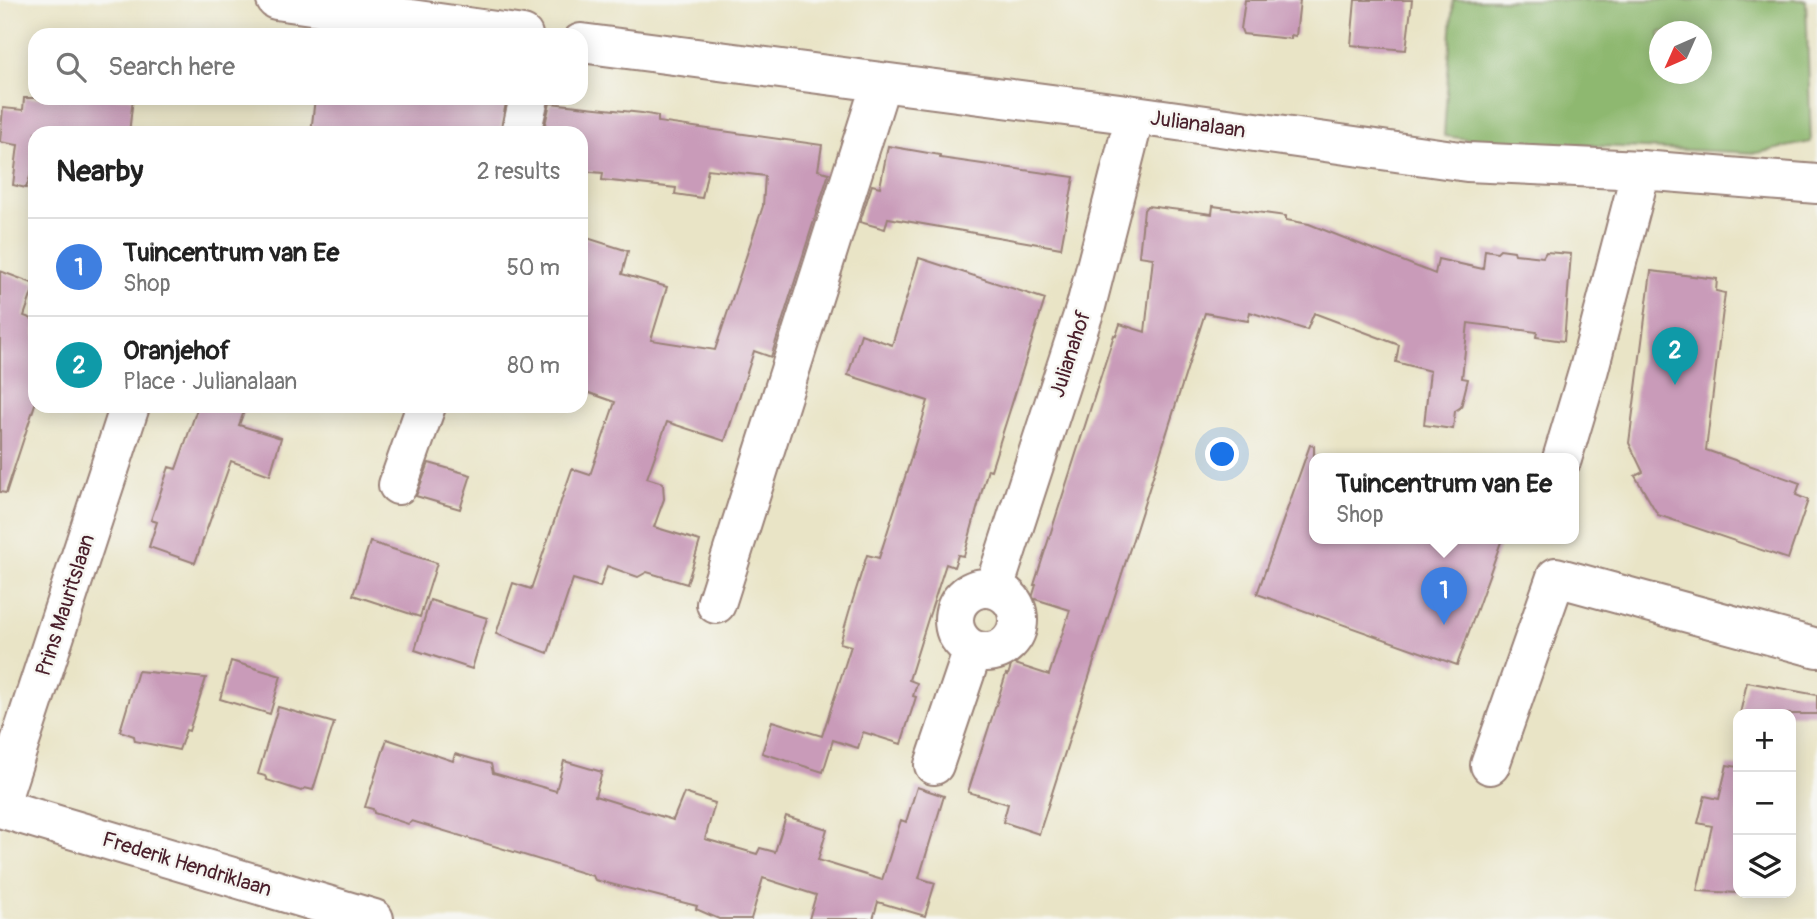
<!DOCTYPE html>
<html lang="en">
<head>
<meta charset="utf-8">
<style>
  :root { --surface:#fff; --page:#f2f2f2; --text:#222; --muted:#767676; --line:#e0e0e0; --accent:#1f6fb2 }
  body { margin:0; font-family:Pangolin,sans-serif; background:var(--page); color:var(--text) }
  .controls { position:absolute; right:21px; bottom:21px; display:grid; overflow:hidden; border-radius:14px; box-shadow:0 4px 18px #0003 }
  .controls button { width:63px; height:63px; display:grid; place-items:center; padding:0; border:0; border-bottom:2px solid var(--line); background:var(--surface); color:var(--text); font:35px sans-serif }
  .compass { position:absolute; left:1649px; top:21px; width:63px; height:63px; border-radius:50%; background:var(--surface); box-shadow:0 4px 18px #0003; rotate:225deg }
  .you { position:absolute; left:1223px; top:455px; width:24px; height:24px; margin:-18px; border:5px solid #fff; border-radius:50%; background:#1a73e8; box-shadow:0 0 0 10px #1a73e833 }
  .badge { display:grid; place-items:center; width:46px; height:46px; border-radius:50%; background:var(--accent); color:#fff; font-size:23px; font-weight:700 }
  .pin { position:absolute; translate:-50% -58px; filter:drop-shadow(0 2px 4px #0008) }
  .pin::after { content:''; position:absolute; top:37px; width:24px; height:21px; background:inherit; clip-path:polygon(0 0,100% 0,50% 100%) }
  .popup { position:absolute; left:1309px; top:453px; width:270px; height:91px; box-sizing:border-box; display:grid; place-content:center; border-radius:14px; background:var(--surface); filter:drop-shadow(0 2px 5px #0005); font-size:23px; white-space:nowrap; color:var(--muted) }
  .popup b { font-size:26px; color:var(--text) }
  .popup::after { content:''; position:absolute; left:50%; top:100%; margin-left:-14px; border:14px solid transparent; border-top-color:var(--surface) }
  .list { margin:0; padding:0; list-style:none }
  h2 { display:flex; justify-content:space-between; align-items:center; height:91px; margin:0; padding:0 28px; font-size:30px }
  h2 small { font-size:23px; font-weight:400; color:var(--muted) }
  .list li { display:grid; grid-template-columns:46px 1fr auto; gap:21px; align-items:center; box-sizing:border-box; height:98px; padding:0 28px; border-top:2px solid var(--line) }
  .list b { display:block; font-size:26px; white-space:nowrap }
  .list p { margin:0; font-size:23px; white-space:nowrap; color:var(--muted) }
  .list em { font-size:23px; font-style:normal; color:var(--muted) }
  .icon { flex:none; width:38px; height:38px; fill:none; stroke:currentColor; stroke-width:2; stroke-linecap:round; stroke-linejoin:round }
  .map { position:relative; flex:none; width:1817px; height:919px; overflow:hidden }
  .search { position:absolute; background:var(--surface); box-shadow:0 4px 18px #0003; left:28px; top:28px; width:560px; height:77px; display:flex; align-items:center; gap:18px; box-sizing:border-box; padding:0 24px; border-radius:21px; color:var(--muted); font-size:26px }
  .panel { position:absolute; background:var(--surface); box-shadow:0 4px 18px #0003; left:28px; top:126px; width:560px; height:287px; border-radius:21px }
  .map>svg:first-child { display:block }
</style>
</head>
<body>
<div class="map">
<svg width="1817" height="919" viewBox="0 0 1817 919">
  <rect width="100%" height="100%" fill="#f6f6f2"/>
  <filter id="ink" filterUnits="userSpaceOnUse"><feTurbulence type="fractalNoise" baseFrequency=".0143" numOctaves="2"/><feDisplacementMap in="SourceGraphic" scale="14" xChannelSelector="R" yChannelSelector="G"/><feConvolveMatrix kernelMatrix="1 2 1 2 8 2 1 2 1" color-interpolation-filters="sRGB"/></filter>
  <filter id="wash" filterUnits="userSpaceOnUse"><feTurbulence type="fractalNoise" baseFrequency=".00686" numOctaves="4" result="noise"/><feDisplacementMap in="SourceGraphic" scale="28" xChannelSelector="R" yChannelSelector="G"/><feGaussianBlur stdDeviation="1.57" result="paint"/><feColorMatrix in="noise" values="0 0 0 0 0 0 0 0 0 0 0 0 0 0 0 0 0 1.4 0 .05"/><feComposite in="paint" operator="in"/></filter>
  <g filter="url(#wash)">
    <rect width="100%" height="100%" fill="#e9e4c6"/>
    <path fill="#8eb86f" stroke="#6c6c4d" stroke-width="2" fill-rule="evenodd" d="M 1453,0 L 1806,0 L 1811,142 L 1757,153 L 1482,141 L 1444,136 ZM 1660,32 L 1702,32 L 1702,74 L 1660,74 Z"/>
    <g id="blocks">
      <path fill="#c99bb9" d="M 1245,0 L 1300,0 L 1296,36 L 1291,35 L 1291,39 L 1243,34 L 1241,29 Z
        M 1355,0 L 1412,0 L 1406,50 L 1351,45 Z
        M 24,98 L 133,98 L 129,133 L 35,133 L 35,163 L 26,188 L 13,185 L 18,145 L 0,142 L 3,108 L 23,110 Z
        M 315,98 L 507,98 L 500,133 L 311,133 Z
        M 550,103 L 642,113 L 658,116 L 658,122 L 822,145 L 818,170 L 829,173 L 771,357 L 754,351 L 725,441 L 667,422 L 647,478 L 663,483 L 664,499 L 654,527 L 700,541 L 687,584 L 647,572 L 638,577 L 607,566 L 600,587 L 573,579 L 548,653 L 496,634 L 513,583 L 531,589 L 572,469 L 590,475 L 615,402 L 581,390 L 581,236 L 628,251 L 622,274 L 667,287 L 651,340 L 715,350 L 763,206 L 765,176 L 708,169 L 702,198 L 675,194 L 676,188 L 602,180 L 603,173 L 581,171 L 581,133 L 543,133 Z
        M 888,146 L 940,155 L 940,158 L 1074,177 L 1061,248 L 888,218 L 885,229 L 860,222 L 872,185 L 880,187 Z
        M 1147,206 L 1212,214 L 1213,206 L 1286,216 L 1286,220 L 1309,224 L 1435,274 L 1438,259 L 1483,269 L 1485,250 L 1497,252 L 1500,249 L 1514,251 L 1515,254 L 1543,257 L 1546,252 L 1571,254 L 1564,341 L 1536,337 L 1537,332 L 1468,323 L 1462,378 L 1468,379 L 1461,407 L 1455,411 L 1453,429 L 1424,425 L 1430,371 L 1396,362 L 1399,345 L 1314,313 L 1307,330 L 1250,312 L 1248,321 L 1205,313 L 1039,834 L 1003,822 L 1008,804 L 968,792 L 1006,674 L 1008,675 L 1012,663 L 1049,675 L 1070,610 L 1032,598 L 1036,585 L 1034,585 L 1114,335 L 1116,336 L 1120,324 L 1145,332 L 1153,258 L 1139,256 L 1144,210 Z
        M 919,258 L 1045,299 L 991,470 L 988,469 L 964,556 L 958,555 L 954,567 L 946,564 L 927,622 L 909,680 L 917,683 L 913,696 L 916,697 L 901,744 L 863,732 L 858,748 L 833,740 L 823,772 L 762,753 L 772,721 L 822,736 L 851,646 L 840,643 L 849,612 L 867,555 L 879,558 L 907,471 L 928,401 L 848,375 L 861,334 L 892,345 Z
        M 0,271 L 35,284 L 24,316 L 35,320 L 35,404 L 6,493 L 0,492 Z
        M 1651,271 L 1717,279 L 1716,291 L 1725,293 L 1706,450 L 1800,483 L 1796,495 L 1808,500 L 1788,559 L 1658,515 L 1635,476 L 1643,472 L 1629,443 Z
        M 198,406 L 246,406 L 239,425 L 281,438 L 270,475 L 231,461 L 195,563 L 149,547 L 157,522 L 151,520 L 169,467 L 176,469 Z
        M 1310,445 L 1314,446 L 1314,539 L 1502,539 L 1457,665 L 1257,594 Z
        M 429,463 L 471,475 L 460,509 L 416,496 Z
        M 370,542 L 437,563 L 420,617 L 353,595 Z
        M 430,600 L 487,618 L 472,669 L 415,650 Z
        M 231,661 L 281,676 L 270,714 L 220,699 Z
        M 138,671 L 206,678 L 189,731 L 186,730 L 179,750 L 135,741 L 134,736 L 120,731 Z
        M 1747,682 L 1817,695 L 1817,714 L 1740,714 Z
        M 278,707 L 334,723 L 313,790 L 305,788 L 301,791 L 267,780 L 265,776 L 258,774 Z
        M 387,739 L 453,761 L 455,754 L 491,764 L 493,773 L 556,791 L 564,761 L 602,772 L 595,796 L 673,820 L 684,793 L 715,803 L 705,839 L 757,854 L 760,848 L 775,852 L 786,816 L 827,829 L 818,860 L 882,880 L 901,820 L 906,822 L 917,787 L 944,796 L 919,878 L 935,883 L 925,916 L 878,902 L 873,919 L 809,919 L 816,895 L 763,878 L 751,919 L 719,919 L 696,909 L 697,906 L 595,880 L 593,876 L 412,821 L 408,824 L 374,813 L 373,809 L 365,807 Z
        M 1727,765 L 1738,767 L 1738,893 L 1697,891 L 1712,826 L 1698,823 L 1705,796 L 1719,799 Z"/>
    </g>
  </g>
  <g filter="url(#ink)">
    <use href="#blocks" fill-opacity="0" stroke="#9a8278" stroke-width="2"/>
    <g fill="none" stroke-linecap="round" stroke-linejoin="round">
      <defs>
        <path id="minor" d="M 276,0 L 523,35
          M 581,43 L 1135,115 L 1467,162 L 1641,170 L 1817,184
          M 521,133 L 529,98
          M 1562,459 L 1589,369 L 1641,170
          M 398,485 L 426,406
          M 994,588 L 1086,306 L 1135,115
          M954 620a32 32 0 1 1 64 0a32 32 0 1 1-64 0Z
          M 716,604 L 881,83
          M 934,765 L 973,650
          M 1490,765 L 1556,577 L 1817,648
          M 0,803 L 130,406
          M 0,808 L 374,919"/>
      </defs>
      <use href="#minor" stroke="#9a8278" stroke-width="42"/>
      <use href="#minor" stroke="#fff" stroke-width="38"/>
    </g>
  </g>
  <g text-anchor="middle" stroke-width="5" stroke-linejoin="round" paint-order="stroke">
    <g font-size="21" fill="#4a1f2b" stroke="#f6f6f2">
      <text transform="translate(1198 124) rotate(8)" y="7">Julianalaan</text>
      <text transform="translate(1070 354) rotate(-72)" y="7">Julianahof</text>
      <text transform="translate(65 605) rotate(-72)" y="7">Prins Mauritslaan</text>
      <text transform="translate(187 864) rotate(17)" y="7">Frederik Hendriklaan</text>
    </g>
  </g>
</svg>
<div class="controls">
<button>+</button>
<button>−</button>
<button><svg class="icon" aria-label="layers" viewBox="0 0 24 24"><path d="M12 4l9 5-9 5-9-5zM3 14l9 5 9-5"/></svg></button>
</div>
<svg class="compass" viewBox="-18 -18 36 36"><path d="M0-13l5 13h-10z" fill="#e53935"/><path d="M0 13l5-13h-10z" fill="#767676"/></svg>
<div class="you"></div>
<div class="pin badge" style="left:1444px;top:625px;background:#3f7fe0">1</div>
<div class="popup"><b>Tuincentrum van Ee</b>Shop</div>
<div class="pin badge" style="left:1675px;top:385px;background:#0f9aa8">2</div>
<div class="search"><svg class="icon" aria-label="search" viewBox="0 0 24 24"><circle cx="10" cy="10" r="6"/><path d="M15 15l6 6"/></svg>Search here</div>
<section class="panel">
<h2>Nearby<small>2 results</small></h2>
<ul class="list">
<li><span class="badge" style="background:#3f7fe0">1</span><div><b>Tuincentrum van Ee</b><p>Shop</p></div><em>50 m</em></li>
<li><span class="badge" style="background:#0f9aa8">2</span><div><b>Oranjehof</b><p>Place · Julianalaan</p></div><em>80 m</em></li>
</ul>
</section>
</div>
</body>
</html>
